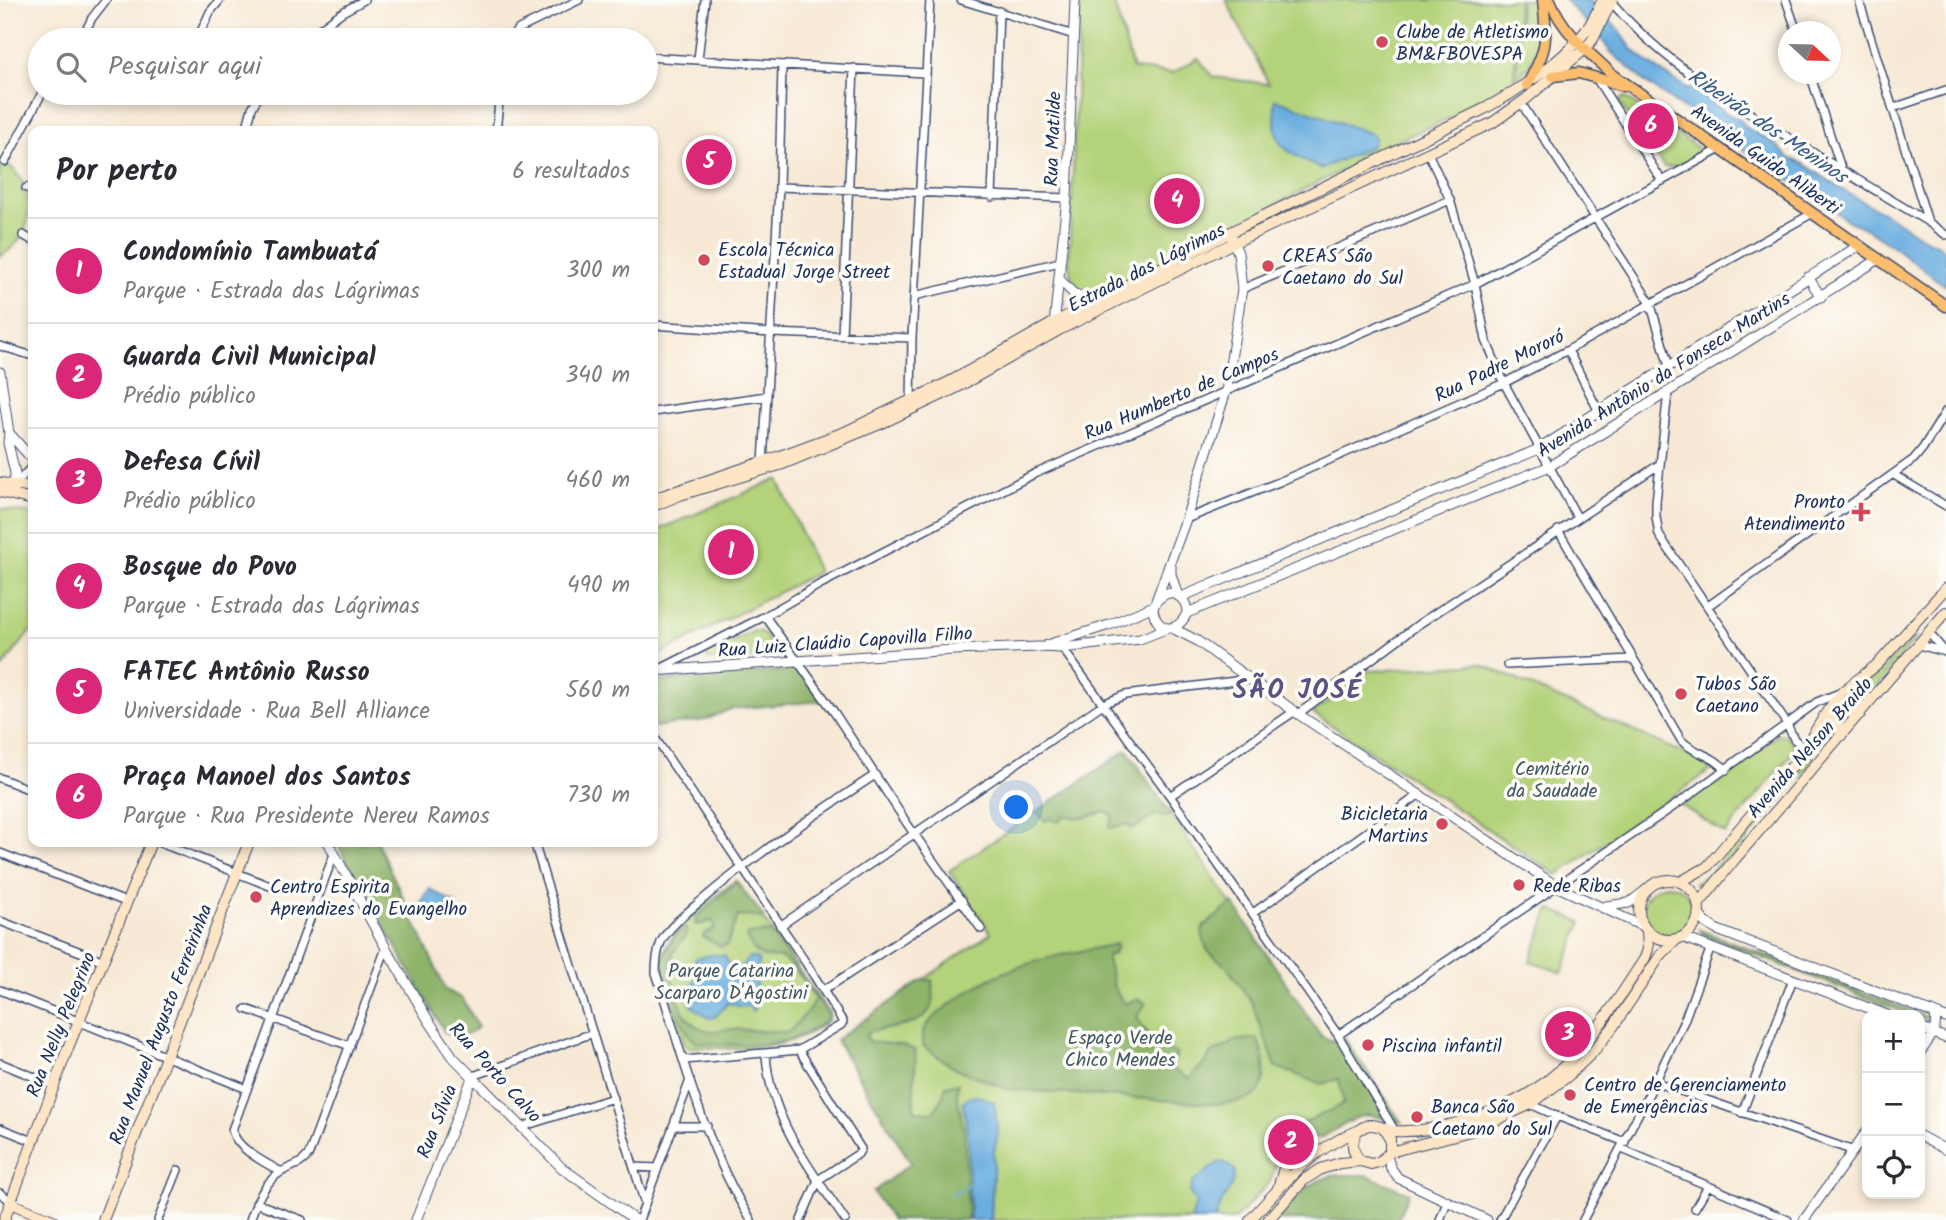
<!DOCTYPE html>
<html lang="pt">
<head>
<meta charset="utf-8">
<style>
  :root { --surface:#fff; --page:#f7f7f7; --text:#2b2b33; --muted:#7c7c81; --line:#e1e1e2; --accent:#db2777 }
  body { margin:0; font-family:Kalam,sans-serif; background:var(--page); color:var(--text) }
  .controls { position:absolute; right:21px; bottom:21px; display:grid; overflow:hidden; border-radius:14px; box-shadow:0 4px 10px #0003 }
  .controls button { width:63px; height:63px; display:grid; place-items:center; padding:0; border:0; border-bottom:2px solid var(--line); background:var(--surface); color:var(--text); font:35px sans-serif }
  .compass { position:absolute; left:1778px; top:21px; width:63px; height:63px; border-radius:50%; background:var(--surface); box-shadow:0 4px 10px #0003; rotate:112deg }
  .you { position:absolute; left:1017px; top:808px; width:24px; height:24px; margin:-18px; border:5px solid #fff; border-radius:50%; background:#1a73e8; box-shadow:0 0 0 10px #1a73e833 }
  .badge { display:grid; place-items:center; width:46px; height:46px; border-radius:50%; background:var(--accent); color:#fff; font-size:23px; font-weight:700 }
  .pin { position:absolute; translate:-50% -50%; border:4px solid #fff; box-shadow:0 2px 7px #0006 }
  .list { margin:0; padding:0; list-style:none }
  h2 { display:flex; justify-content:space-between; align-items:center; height:91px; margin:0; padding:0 28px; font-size:30px }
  h2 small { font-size:23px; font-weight:400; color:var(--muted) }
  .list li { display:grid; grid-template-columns:46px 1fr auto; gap:21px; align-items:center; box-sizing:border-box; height:105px; padding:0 28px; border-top:2px solid var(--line) }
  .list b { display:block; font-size:26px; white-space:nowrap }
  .list p { margin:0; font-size:23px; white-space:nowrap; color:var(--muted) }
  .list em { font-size:23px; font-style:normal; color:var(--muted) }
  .icon { flex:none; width:38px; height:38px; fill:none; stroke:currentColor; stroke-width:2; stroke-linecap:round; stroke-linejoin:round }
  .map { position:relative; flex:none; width:1946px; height:1220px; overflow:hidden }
  .search { position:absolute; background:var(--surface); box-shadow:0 4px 10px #0003; left:28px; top:28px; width:630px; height:77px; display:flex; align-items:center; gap:18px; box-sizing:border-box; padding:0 24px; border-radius:38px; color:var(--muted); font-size:26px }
  .panel { position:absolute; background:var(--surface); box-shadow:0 4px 10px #0003; left:28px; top:126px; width:630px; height:721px; border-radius:14px }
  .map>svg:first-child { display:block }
</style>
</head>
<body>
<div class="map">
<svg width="1946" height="1220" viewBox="0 0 1946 1220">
  <rect width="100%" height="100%" fill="#fdfcf7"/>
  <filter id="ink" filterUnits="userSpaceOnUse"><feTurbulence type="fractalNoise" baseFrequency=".0143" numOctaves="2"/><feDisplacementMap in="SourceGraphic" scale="14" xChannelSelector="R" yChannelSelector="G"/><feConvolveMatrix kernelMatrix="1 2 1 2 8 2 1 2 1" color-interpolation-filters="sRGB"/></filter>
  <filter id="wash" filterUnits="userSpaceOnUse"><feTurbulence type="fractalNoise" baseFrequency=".00686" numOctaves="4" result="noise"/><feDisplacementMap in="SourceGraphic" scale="28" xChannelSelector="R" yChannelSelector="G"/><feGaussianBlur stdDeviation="1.57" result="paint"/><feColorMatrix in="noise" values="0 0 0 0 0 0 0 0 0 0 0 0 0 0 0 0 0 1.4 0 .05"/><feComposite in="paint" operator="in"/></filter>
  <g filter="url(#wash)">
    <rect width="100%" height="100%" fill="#f7e9d5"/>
    <path fill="#b3d279" stroke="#67806c" stroke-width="2" d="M 1080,0 L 1113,0 L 1133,69 L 1173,73 L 1198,58 L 1213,77 L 1269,84 L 1226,0 L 1518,0 L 1514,83 L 1462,113 L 1406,137 L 1093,299 C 1073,291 1072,285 1069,265 Z
      M 1520,0 L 1534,0 C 1546,41 1544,48 1516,81 Z
      M 1625,97 L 1701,150 C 1690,161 1681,169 1664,167 L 1618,101 Z
      M 0,159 C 37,180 40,235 0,256 Z
      M 778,479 L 818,572 L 653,658 L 653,532 Z
      M 0,509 L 33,514 L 33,628 L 0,670 Z
      M 754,631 L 759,631 L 767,637 L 769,648 C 757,663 726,660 708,660 L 706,653 Z
      M 1917,637 L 1856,712 L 1842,702 L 1882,670 L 1908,641 Z
      M 1481,664 L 1706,763 L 1710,771 L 1557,875 L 1313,713 L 1369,671 Z
      M 1780,734 L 1787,736 L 1796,749 L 1725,834 L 1681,805 Z
      M 1127,750 L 1321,1036 L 1332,1041 L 1345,1039 L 1401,1122 L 1369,1115 L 1358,1117 L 1322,1137 L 1302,1139 L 1297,1131 L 1274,1142 L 1279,1155 L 1270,1182 L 1234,1220 L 892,1220 L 911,1163 L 836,1040 L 991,933 L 949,871 Z
      M 1808,755 L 1813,756 L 1811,763 L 1712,883 L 1702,893 L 1695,883 L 1708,876 L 1802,765 Z
      M 736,880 L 830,1014 L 828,1021 C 782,1056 740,1048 686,1047 C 680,1027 664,993 661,974 C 656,935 710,902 736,880 Z
      M1643 910a25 25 0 1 1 50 0a25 25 0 1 1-50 0Z
      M 1550,909 L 1582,922 L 1562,973 L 1530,961 Z"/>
    <path fill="#8eb469" stroke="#547264" stroke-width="2" d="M 796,669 L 823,701 L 731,709 L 705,720 L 653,727 L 653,681 Z
      M 1127,750 L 1171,815 L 1165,817 L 1156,814 L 1135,828 L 1130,828 L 1129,824 L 1109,828 L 1113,816 L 1105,811 C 1091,817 1080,821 1066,815 L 1059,822 L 1050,819 L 1045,821 L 1037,812 Z
      M 336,842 L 377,842 L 446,990 L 463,999 L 478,1027 C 468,1037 458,1039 445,1033 Z
      M 736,882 L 764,917 L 763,920 L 758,917 L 738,916 L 727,945 L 722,947 L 703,937 L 704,934 L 715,928 L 712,921 L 696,925 L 695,919 Z
      M 1233,903 L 1321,1036 L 1332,1041 L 1345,1039 L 1401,1122 L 1369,1115 L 1358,1117 L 1322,1137 L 1302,1139 L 1301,1129 L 1303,1123 L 1344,1104 L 1339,1079 L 1321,1084 L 1276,1067 L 1252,1003 L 1227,967 L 1207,950 L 1202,933 L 1203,927 Z
      M 682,927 L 686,929 L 686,936 C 669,954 668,962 674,985 C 679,1006 688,1030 713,1031 C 720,1031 727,1029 735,1029 C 753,1030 771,1032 789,1032 L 809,1010 L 815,999 L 797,972 L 782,958 L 763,957 L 755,952 L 746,937 L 748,934 L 771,932 L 828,1014 L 826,1020 C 788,1053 743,1044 697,1043 C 685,1036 664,987 663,973 C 661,957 672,939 682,927 Z
      M 1700,930 L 1925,1016 L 1933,1022 L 1920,1018 L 1920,1015 L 1911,1015 L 1703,935 Z
      M 1117,944 L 1114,954 L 1108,955 L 1107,959 L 1114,987 L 1124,1004 L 1137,999 L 1146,1003 L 1137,1017 C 1149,1038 1155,1044 1177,1054 L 1171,1068 L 1189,1079 C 1196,1070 1207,1063 1211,1053 L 1228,1046 L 1232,1041 L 1257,1038 C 1264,1054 1271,1083 1254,1096 C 1243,1103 1227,1103 1215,1104 L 1007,1089 L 954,1068 L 923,1046 L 923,1031 L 926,1025 C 986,967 1038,959 1117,944 Z
      M 922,980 L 932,980 C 932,986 935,996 933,1002 C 925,1028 891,1028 869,1031 L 866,1036 L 870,1042 L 901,1045 L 915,1050 C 917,1071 911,1091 915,1111 L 934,1112 L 941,1100 L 946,1086 L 958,1083 L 957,1094 L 964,1131 L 968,1220 L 892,1220 L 873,1192 L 911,1163 L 836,1040 Z
      M 1336,1175 L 1366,1175 L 1409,1193 L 1397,1220 L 1277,1220 C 1297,1198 1306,1181 1336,1175 Z"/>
    <path fill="#6aaedf" stroke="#426e9e" stroke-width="2" d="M 1565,0 L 1589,0 L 1619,30 L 1632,49 L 1648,63 L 1687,88 L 1693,89 L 1729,115 L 1739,119 L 1747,128 L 1773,142 L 1789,158 L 1804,164 L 1849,194 L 1893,218 L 1923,238 L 1939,245 L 1946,251 L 1946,286 C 1913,264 1885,235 1849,221 L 1646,83 L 1610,51 L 1600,37 Z
      M 1275,99 L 1369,133 L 1375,137 L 1371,147 L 1320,169 C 1278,145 1274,150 1275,99 Z
      M 430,889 L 456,904 L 447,918 L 420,904 Z
      M 711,955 L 724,955 L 729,964 L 737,969 L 744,964 L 749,957 L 758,959 C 760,976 753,990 755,1008 L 752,1011 L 750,1006 L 738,1007 L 735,1004 L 728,1003 L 715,1017 L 709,1018 L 692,1006 L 686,992 L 697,978 L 694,962 L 696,958 Z
      M 978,1096 L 994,1102 L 998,1135 L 994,1151 L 991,1220 L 970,1220 L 968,1139 L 963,1102 L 970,1097 Z
      M 1223,1162 L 1235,1170 C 1236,1189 1217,1201 1215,1220 L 1191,1220 L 1196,1203 L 1190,1193 L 1193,1182 L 1218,1163 Z"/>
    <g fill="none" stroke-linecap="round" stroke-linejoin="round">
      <path stroke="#6aaedf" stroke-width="2.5" d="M 951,1195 L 970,1184"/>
    </g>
  </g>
  <g filter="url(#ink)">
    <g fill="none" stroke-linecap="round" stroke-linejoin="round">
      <defs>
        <path id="minor" d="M 961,0 L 1074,35
          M 1610,0 C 1653,53 1711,89 1768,125 C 1821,158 1875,190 1928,222 L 1946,235
          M 1786,0 L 1797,32
          M 1859,0 L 1928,222
          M 198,38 L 210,12 L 220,0
          M 81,40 L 92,18 L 106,0
          M 186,40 L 215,38 L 255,40
          M 304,40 L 341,13 L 364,0
          M 508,40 L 519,29 L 579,0
          M 646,57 L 925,73
          M 698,59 L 705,0
          M 1810,74 L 1842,171
          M 1596,78 L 1662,181
          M 1521,103 L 1650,302 L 1669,366
          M 1893,108 L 1946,90
          M 218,131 L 268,131
          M 246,131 L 252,108 L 260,93
          M 496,131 L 500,93
          M 1428,153 L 1450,200 L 1475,284 L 1486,340 L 1504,383 L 1577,517
          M 5,162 L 42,93
          M 779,187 L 1067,198
          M 26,188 L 33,184
          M 992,197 L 999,11
          M 23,235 L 33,241
          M 1242,289 L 1450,200
          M 914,296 L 1060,262
          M 653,325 L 771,333 L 912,338
          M 842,335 L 854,68
          M 0,346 L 33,356
          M 1568,350 L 1599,412
          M 1668,392 L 1656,502 L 1656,517 L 1659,535 L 1787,724 L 1794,739 L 1805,749
          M 911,405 L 912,338 L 930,0
          M 653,412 L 767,396
          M 763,463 L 779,187 L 782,66
          M 1894,475 L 1946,506
          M 15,485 L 33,465
          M 1186,519 L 1279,482 L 1504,383 L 1568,350 L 1813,213
          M 1558,530 L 1681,740 C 1694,754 1714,755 1726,770
          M 1708,606 L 1914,459 L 1923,448 L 1946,411
          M 765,616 L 834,712 L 908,825 L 981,929
          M 1929,633 L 1945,652
          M 1060,645 L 1170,796 L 1338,1035 L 1395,1131
          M 1919,645 L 1946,652
          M 1507,665 L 1633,659
          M 658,670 L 765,616 L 819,585 L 1034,474 L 1475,284 L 1720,149
          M 1298,714 L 1419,624 L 1660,464
          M 653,735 L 806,963 L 843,1022 L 841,1025 L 799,1050 L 684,1060
          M 0,778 L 33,791
          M 1170,796 L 1295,711
          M 158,842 L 275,888
          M 534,842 L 645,1204
          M 0,853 L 126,902
          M 1253,913 L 1420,794
          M 0,921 L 104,961
          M 780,926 L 1103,704 L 1125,695 L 1251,679
          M 0,990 L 247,1089
          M 824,990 L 962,900
          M 246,1009 L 350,1046
          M 1338,1035 L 1683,800 L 1817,702 L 1842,692
          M 799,1050 L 861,1149 L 858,1154 L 818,1180 L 801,1220
          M 766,1054 C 769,1117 811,1170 845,1220
          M 0,1063 L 54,1085
          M 473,1076 L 593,1033
          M 1655,1082 L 1854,1151
          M 1528,1103 L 1557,1116 L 1625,1142
          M 1742,1113 L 1793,979
          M 673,1126 L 707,1126
          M 521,1127 L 613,1098
          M 0,1128 L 33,1141
          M 1622,1149 L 1788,1220
          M 634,1167 L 658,1168
          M 281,1172 C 265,1162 237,1150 232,1130 L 334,854
          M 0,1193 L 11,1201
          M 256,1203 L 302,1220
          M 1695,1208 L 1708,1186
          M 158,1220 L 178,1170
          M 250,1220 C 256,1203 264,1182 281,1172 C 291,1166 302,1165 309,1154 L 386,948
          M 639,1220 L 690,1080
          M 751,1220 C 704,1146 683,1056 656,973 C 656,963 657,952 661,942 C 670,925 688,912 702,900 C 756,854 816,814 875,775
          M 1440,1220 L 1447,1202
          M 1500,1220 L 1557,1116
          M 1583,1220 L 1655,1082 L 1684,1021 L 1711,947"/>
        <path id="tertiary" d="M 1808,277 L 1821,297
          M 1059,279 L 1073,293 L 1093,302
          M 1054,326 L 1067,198 L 1075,0
          M 0,372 L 9,433 L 8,443 L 15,473 L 14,490
          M 9,433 L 33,460
          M 1171,566 L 1171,574 L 1178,596
          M 1181,597 L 1539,449 L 1860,245
          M 1157,600 L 1167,593 C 1179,593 1187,601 1187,613 C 1177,635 1156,632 1153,609 L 1186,519 L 1226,391 L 1242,289 L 1238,253 L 1230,233
          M 1187,613 L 1550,466 L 1879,259
          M 1172,628 L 1196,640 L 1298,714 L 1558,887 L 1644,927
          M 1047,645 L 1109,625 L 1154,606
          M 653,671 L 953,650 L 1039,647 L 1062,648 L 1140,639 L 1168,628
          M 328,842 L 386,948 L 427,1018 L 453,1057 L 562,1168 L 635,1220
          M 1606,906 L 1629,903 L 1646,890
          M 1698,913 L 1705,922 L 1715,929 L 1946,1018
          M 1682,937 L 1887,1015
          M 1920,1028 L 1946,1038
          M 1920,1053 C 1928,1040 1940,1029 1934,1013
          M 1920,1136 L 1946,1150
          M 1387,1157 L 1391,1168 L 1398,1178 L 1487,1220
          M 416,1220 L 473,1076
          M 1804,1220 L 1867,1131"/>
        <path id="secondary" d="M 0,483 L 33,488
          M 0,492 L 33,500
          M 653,499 L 780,456 L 845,432 L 951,381 L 1055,322 L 1243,226 L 1484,109 C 1516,92 1562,62 1584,33 C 1592,24 1597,11 1603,0
          M 653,506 L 680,495 L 783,464 L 880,424 L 956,388 L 1059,330 L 1235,242 L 1492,123 L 1526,99 L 1585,49 L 1593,39 L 1612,0
          M 1836,700 L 1847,712 L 1860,714
          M 1823,717 C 1833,720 1842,724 1841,736
          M1639 910a30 30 0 1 1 60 0a30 30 0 1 1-60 0Z
          M 1680,882 L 1707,867 L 1799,758 L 1828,710 L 1842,692 L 1878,664 L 1946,588
          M 1698,905 L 1735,859 L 1946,612
          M 1383,1128 L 1390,1139 L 1390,1152
          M 1357,1131 C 1351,1142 1351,1152 1361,1161
          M 1278,1188 L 1289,1152
          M 11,1201 L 17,1206 L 53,1220
          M 4,1220 L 68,1048 L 151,842
          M 103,1220 L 249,842
          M 1250,1220 C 1282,1185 1310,1150 1355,1132 C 1360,1130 1363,1126 1369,1125 C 1378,1124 1386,1130 1395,1131 C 1436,1133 1493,1115 1528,1094 C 1581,1062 1612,1008 1645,958 L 1648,949 L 1647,931
          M 1268,1220 L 1304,1180 L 1321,1169 L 1340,1163 L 1361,1161 L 1371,1164 L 1379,1162 L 1390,1152 L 1474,1130 L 1531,1104 L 1568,1076 L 1592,1053 L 1613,1027 L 1660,956 L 1677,939"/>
        <path id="primary" d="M 1550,0 C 1562,31 1588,52 1612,74 L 1946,306
          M 1553,76 L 1579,73 L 1624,86
          M 1527,85 C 1548,49 1547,40 1543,0"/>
      </defs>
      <use href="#minor" stroke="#3c4b70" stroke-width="10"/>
      <use href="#tertiary" stroke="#3c4b70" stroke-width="11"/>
      <use href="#secondary" stroke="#3c4b70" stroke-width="12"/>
      <use href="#primary" stroke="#3c4b70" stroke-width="13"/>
      <use href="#minor" stroke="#fff" stroke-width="7"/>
      <use href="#tertiary" stroke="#fff" stroke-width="9"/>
      <use href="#secondary" stroke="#fde5c5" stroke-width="10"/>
      <use href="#primary" stroke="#fbbd6e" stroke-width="10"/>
    </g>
  </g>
  <g fill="#d1495b" stroke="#fdfcf7" stroke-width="2.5">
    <circle cx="1382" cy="42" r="7"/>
    <circle cx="704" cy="260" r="7"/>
    <circle cx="1268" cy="266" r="7"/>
    <path d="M1857.5 501.5h7v7h7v7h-7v7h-7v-7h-7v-7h7z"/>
    <circle cx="1681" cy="694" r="7"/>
    <circle cx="1442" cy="824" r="7"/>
    <circle cx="1519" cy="885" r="7"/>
    <circle cx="256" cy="897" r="7"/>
    <circle cx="1368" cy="1045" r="7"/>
    <circle cx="1570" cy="1095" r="7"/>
    <circle cx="1417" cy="1117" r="7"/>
  </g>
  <g text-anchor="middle" stroke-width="7" stroke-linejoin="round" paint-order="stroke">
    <g font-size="19" fill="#1b2f5e" stroke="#fdfcf7" text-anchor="start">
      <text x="1396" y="38">Clube de Atletismo<tspan x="1396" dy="22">BM&amp;FBOVESPA</tspan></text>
      <text x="718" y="256">Escola Técnica<tspan x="718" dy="22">Estadual Jorge Street</tspan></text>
      <text x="1282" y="262">CREAS São<tspan x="1282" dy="22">Caetano do Sul</tspan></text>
      <text x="1845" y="508" text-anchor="end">Pronto<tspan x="1845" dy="22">Atendimento</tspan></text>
      <text x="1695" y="690">Tubos São<tspan x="1695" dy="22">Caetano</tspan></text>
      <text x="1428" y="820" text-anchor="end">Bicicletaria<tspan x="1428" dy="22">Martins</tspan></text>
      <text x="1533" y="892">Rede Ribas</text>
      <text x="270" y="893">Centro Espirita<tspan x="270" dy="22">Aprendizes do Evangelho</tspan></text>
      <text x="1382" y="1052">Piscina infantil</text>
      <text x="1584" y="1091">Centro de Gerenciamento<tspan x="1584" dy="22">de Emergências</tspan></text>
      <text x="1431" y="1113">Banca São<tspan x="1431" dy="22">Caetano do Sul</tspan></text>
    </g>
    <g font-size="19" fill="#1b2f5e" stroke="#fdfcf7">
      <text transform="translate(1052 139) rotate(-88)" y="7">Rua Matilde</text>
      <text transform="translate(1766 159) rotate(35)" y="7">Avenida Guido Aliberti</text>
      <text transform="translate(1146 267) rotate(-27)" y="7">Estrada das Lágrimas</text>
      <text transform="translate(1499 365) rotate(-26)" y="7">Rua Padre Mororó</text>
      <text transform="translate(1663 374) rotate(-32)" y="7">Avenida Antônio da Fonseca Martins</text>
      <text transform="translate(1181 393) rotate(-23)" y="7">Rua Humberto de Campos</text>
      <text transform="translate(845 641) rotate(-4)" y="7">Rua Luiz Claúdio Capovilla Filho</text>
      <text transform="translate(1809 747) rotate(-49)" y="7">Avenida Nelson Braido</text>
      <text transform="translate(60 1024) rotate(-68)" y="7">Rua Nelly Pelegrino</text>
      <text transform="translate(160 1024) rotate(-69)" y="7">Rua Manuel Augusto Ferreirinha</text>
      <text transform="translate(496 1072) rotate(48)" y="7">Rua Porto Calvo</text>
      <text transform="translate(436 1121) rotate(-68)" y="7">Rua Sílvia</text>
    </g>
    <g font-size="19" fill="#415865" stroke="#fdfcf7">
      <text x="1552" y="775">Cemitério<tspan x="1552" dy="22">da Saudade</tspan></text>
      <text x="731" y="977">Parque Catarina<tspan x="731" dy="22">Scarparo D'Agostini</tspan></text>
      <text x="1120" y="1044">Espaço Verde<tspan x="1120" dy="22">Chico Mendes</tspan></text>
    </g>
    <g font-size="21" font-style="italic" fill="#375b8b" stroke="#fdfcf7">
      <text transform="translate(1768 126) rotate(34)" y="7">Ribeirão dos Meninos</text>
    </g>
    <g font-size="26" font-weight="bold" letter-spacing="2" fill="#5c5282" stroke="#fdfcf7">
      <text x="1298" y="698">SÃO JOSÉ</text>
    </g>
  </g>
</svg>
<div class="controls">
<button>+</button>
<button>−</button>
<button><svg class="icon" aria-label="locate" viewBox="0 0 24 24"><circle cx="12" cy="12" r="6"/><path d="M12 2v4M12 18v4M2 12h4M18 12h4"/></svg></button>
</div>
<svg class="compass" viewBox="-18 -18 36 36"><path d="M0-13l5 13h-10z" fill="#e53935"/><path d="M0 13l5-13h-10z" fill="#7c7c81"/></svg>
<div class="you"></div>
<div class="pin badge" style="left:731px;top:552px">1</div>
<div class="pin badge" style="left:1291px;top:1142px">2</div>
<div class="pin badge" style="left:1568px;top:1034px">3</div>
<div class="pin badge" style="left:1177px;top:201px">4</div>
<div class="pin badge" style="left:709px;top:162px">5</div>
<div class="pin badge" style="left:1651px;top:126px">6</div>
<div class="search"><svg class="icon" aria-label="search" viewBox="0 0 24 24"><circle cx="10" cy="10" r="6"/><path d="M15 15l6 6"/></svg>Pesquisar aqui</div>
<section class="panel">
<h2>Por perto<small>6 resultados</small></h2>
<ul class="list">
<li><span class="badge">1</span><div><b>Condomínio Tambuatá</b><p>Parque · Estrada das Lágrimas</p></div><em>300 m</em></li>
<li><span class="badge">2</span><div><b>Guarda Civil Municipal</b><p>Prédio público</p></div><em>340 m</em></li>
<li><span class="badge">3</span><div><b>Defesa Cívil</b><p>Prédio público</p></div><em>460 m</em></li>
<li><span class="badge">4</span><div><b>Bosque do Povo</b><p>Parque · Estrada das Lágrimas</p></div><em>490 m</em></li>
<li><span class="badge">5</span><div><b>FATEC Antônio Russo</b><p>Universidade · Rua Bell Alliance</p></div><em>560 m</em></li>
<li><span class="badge">6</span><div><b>Praça Manoel dos Santos</b><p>Parque · Rua Presidente Nereu Ramos</p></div><em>730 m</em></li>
</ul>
</section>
</div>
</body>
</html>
